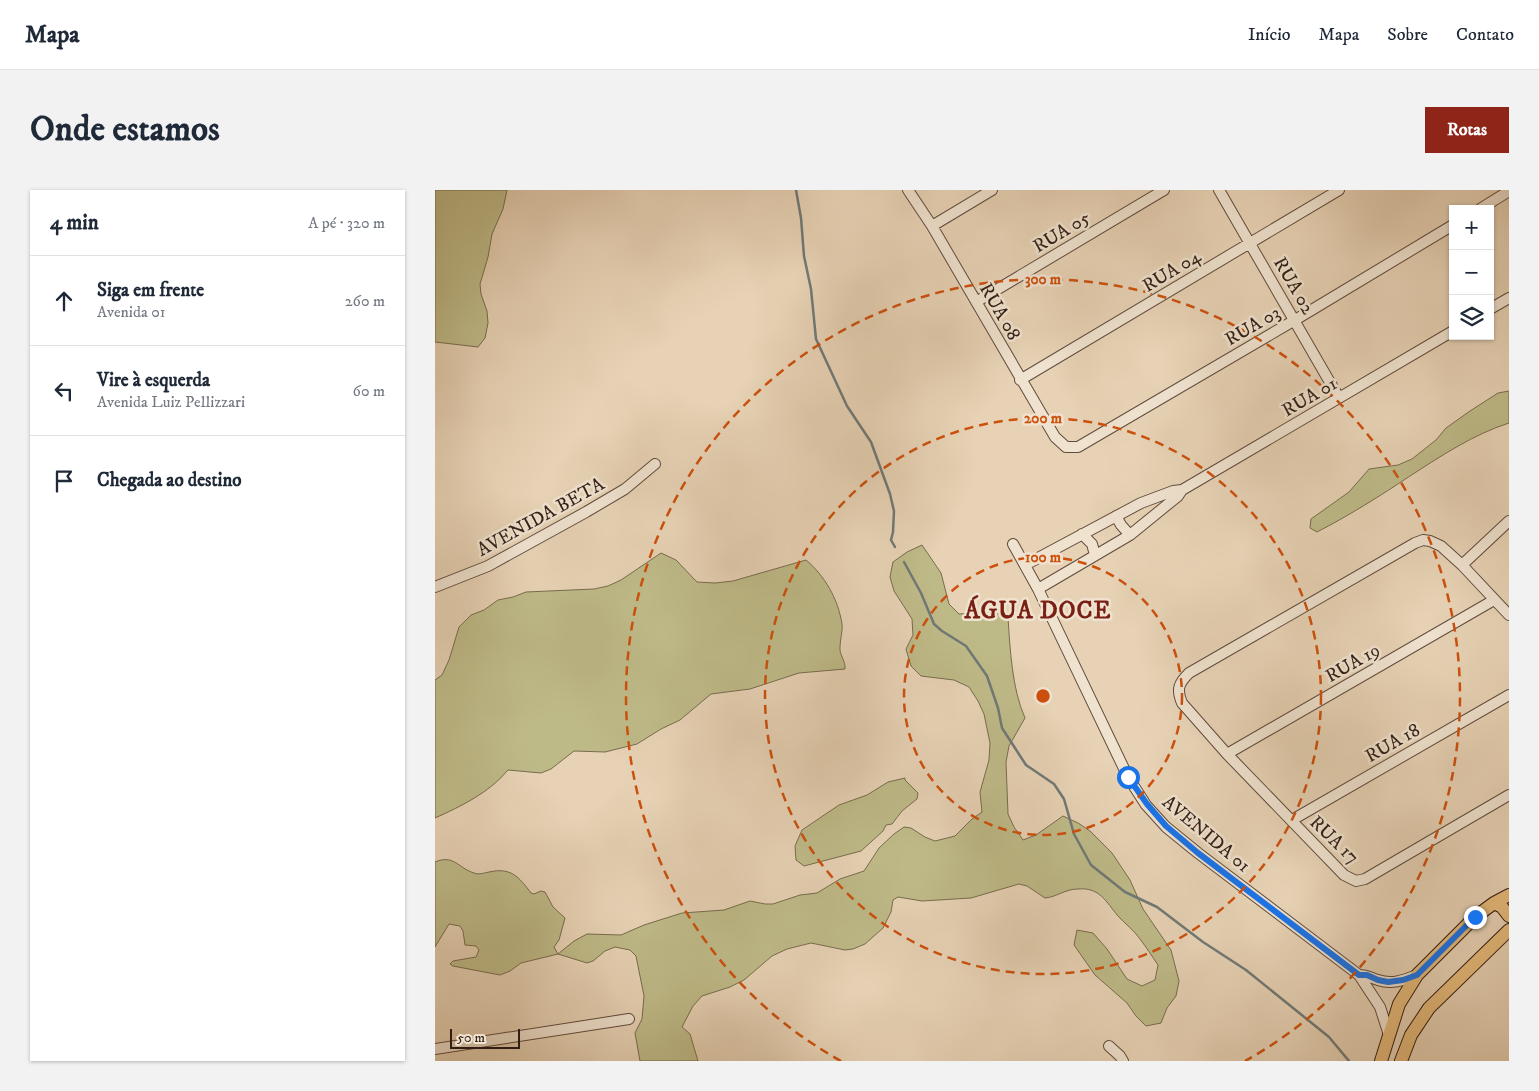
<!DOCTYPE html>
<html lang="pt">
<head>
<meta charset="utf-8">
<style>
  :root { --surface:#fff; --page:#f2f2f3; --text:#1f2937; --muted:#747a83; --line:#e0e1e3; --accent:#8f2418 }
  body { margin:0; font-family:"IM FELL DW Pica",serif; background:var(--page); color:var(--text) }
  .controls { position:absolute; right:15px; top:15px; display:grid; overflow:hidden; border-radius:0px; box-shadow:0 1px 4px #0004 }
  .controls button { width:45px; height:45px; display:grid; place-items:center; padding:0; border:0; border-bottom:1px solid var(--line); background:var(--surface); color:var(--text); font:25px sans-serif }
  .scale { position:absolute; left:15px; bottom:12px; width:70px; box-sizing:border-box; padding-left:5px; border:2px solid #331e15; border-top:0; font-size:14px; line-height:18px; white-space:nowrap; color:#331e15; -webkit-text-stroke:4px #efe2cf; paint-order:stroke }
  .stop { position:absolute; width:15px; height:15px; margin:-11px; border:4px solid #1a73e8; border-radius:50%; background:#fff }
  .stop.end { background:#1a73e8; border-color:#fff; box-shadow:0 1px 5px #0008 }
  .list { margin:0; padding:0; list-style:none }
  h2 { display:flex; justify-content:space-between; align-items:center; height:65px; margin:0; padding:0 20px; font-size:21px }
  h2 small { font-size:16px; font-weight:400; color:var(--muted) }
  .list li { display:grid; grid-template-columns:32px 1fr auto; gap:15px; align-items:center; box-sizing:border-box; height:90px; padding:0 20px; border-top:1px solid var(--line) }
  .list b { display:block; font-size:19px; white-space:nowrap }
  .list p { margin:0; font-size:16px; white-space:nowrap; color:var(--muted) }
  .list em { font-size:16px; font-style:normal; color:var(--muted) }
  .icon { flex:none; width:28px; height:28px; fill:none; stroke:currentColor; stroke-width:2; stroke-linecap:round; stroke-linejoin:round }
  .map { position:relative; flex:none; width:1074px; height:871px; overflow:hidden; border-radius:0px }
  header { display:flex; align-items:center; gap:30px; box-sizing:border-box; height:70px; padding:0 25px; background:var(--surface); border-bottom:1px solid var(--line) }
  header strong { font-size:24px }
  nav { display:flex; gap:28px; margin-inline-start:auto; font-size:18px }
  .intro { display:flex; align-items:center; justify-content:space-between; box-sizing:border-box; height:120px; padding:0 30px }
  h1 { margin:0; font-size:35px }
  .button { padding:12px 22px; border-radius:0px; background:var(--accent); color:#fff; font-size:18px; font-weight:700 }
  main { display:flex; gap:30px; padding:0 30px }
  aside { flex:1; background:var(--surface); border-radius:0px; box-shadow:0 1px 4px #0004 }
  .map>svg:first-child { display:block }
</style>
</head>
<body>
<header>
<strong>Mapa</strong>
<nav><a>Início</a><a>Mapa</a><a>Sobre</a><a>Contato</a></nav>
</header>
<div class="intro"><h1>Onde estamos</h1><a class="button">Rotas</a></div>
<main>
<aside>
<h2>4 min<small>A pé · 320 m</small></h2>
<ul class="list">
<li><svg class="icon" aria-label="ahead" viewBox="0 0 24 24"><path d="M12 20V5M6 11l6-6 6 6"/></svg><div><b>Siga em frente</b><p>Avenida 01</p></div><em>260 m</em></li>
<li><svg class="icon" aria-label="left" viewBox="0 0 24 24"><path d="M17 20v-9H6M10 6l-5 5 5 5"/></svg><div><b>Vire à esquerda</b><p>Avenida Luiz Pellizzari</p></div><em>60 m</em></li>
<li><svg class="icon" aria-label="arrive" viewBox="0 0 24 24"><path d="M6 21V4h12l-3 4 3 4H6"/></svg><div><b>Chegada ao destino</b></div></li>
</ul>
</aside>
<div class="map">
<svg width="1074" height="871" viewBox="0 0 1074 871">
  <rect width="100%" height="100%" fill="#e7d2b5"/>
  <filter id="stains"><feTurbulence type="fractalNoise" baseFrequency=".004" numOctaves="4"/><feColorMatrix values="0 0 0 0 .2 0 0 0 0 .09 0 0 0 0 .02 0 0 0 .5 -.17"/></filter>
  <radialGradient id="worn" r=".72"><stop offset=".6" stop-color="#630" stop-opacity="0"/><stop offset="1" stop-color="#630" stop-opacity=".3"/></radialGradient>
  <path fill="#beba88" stroke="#786c4e" d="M 0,0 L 72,0 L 68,19 L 57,44 L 53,67 L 45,94 L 46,104 L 52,121 L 53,133 L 50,148 L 43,157 L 0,152 Z
    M 1074,201 L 1074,233 C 1039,244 1006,266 975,286 C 945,306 915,325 882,342 L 875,338 L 876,329 L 914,302 L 934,279 L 963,275 L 977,269 L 1001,250 L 1011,238 L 1035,221 L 1063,203 Z
    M 487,355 L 506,383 L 514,414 L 524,424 L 556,422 L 573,427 C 575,459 577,499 590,528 L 574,556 L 571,572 L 573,624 L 579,637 L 588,650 L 601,645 L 628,626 L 643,633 L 655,641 L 677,663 L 695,690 L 708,719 L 736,760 L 744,791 L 741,806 L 732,818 L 726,833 L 711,836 L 701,826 L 692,813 L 660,785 L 639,755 L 642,740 L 658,743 L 672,759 L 692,789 L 707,796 L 720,790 L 723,775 C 717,766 711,757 705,749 C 699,740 690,734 683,726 C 671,712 665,697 643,699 C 630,699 622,707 610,708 L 592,696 L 584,694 L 536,708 L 487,711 L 463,707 L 458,710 L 456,722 L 448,738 L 430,754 L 418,759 L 410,760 L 376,753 L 352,759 L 337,766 L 309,790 L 295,797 L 267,806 L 258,816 L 247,837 L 255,844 L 263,871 L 205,871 L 200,843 L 207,829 L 209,806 L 201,766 L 195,760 L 180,757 L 170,761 L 158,771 L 152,773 L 123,764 L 86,773 L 75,781 L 65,785 L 18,776 L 15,774 L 18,771 L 41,767 L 44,760 L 41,756 L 30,755 L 28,741 L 25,736 L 14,734 L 0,757 L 0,672 C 19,664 23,678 39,683 C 44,685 49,683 54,682 C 76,677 84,687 96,703 L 99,704 L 106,701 L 110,702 L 118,717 L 130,728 L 124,750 L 119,757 L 123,764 L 139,751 L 152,744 L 186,745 L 209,735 L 247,723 L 289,720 L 315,711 L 330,714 L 338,714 L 365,705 L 382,703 L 405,689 L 429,681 L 444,658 L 459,644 L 469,637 L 476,638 L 490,647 L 500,651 L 520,646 L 537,629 L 547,622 L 545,602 L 554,570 L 555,553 L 549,524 L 543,511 L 534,497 L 519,490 L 486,486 L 476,476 L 471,459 L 478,445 L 477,429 L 459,401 L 455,387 L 458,372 L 472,362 Z
    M 226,363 L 241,370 L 262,392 L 280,393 L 298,391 L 371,370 C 390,386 403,409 407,434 C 408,441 405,449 405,457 C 404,465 411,471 410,479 L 364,483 L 315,499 L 276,504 L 245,530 L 226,539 L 202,554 L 170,562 L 139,561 L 116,579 L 106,583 L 73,580 C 55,602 27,616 0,628 L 0,490 L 7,485 L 14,470 L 24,437 L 36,425 L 49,420 L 63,410 L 78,407 L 91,402 L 159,399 L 173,396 L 186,390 Z
    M 470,588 L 470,590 L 483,603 L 482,609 L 467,621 L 457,634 L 451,635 L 448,641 L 426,661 L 369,676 L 361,670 L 360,656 L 367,640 L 404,615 L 432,605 L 453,592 Z"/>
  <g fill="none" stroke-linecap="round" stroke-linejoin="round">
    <path stroke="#707976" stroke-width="2.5" d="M 361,0 L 366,28 L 369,66 L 376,99 L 381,149 L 412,216 L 436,252 L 455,304 L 459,321 L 458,342 L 456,350 L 460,357
      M 469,372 L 486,403 L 499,434 L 507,441 L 531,456 L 552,486 L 563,518 L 567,538 L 591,575 L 619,594 L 629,609 L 639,644 L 656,675 L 690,702 L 722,717 L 768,752 L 811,780 L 894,847 L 914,871"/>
    <defs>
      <path id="minor" d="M 473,0 L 497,36 L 620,247 L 631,257 L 643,257 L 860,130 L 1018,35
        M 784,0 L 904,208
        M 1045,19 L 1074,1
        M 497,36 L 557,0
        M 541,112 L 729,0
        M 1055,119 L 1074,108
        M 585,190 L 904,0
        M 681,326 L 686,335 L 695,345
        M 647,344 L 657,354 L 660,365
        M 578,354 L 603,399 L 693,587 L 711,615 L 731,637 L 763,663 L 924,785 L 945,817 L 954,845
        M 590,375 L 706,313 L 738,301 L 747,300 L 1018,141
        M 1027,375 L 1074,331
        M 0,397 L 53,376 L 151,322 L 190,299 L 220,274
        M 603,399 L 695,345 L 743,306 L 747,300
        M 1074,425 L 1027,375 L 1006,356 L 995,351 L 988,350 L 980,353 L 754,483 C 744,493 741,499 747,513 L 792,564 L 909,685 L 921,691 L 930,689 L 1074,605
        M 792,564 L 1059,410
        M 857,630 L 1074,505
        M 924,785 C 932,785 936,788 943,790 C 957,795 969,790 982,785
        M 674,856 L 685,866 L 688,871
        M 0,859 L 194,829"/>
      <path id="major" d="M 1059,713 L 1067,717 L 1074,726
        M 946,871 L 964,814 L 982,785 L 1040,727 L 1059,713 L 1074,705
        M 966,871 L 976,845 L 994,818 L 1074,740"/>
    </defs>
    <use href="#minor" stroke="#604b3d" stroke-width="12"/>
    <use href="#major" stroke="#331e15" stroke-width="14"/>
    <use href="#minor" stroke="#efe2cf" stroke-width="10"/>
    <use href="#major" stroke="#e4b97a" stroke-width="12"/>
  </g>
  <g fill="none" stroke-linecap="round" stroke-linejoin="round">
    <path stroke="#1a73e8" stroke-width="6" d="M 693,587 L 712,614 L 731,636 L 763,663 L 924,785 L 932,785 L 943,790 L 953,792 L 968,790 L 982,785 L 1040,727"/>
  </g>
  <g fill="none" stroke="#cd500d" stroke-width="2.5" stroke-dasharray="9 6">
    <circle cx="608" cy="506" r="139"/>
    <circle cx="608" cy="506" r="278"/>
    <path d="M406 871A417 417 0 1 1 810 871"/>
  </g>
  <g text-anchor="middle" stroke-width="5" stroke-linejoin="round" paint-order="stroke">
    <g font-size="19" fill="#331e15" stroke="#efe2cf">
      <text transform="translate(626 41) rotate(-31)" y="7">RUA 05</text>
      <text transform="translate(736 80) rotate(-31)" y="7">RUA 04</text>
      <text transform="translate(860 95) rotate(60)" y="7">RUA 02</text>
      <text transform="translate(566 121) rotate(60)" y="7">RUA 08</text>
      <text transform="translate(817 135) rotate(-30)" y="7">RUA 03</text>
      <text transform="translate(874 206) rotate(-30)" y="7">RUA 01</text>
      <text transform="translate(105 326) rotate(-29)" y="7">AVENIDA BETA</text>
      <text transform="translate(917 472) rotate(-30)" y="7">RUA 19</text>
      <text transform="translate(957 552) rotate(-30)" y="7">RUA 18</text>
      <text transform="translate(772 643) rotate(40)" y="7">AVENIDA 01</text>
      <text transform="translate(900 649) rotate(44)" y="7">RUA 17</text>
    </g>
    <g font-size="24" font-weight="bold" letter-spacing="1" fill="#7a1f14" stroke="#efe2cf">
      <text x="603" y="428">ÁGUA DOCE</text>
    </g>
  </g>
  <circle cx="608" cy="506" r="8" fill="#cd500d" stroke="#efe2cf" stroke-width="2.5"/>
  <g font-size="15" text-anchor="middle" font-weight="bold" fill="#cd500d" stroke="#efe2cf" stroke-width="5" stroke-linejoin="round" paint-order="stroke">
    <text x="608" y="94">300 m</text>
    <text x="608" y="233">200 m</text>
    <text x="608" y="372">100 m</text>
  </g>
  <rect width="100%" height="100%" filter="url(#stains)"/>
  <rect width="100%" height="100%" fill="url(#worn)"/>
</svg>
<div class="controls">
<button>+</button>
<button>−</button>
<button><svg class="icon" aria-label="layers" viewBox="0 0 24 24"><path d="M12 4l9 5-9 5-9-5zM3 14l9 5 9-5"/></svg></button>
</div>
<div class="scale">50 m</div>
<div class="stop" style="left:693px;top:587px"></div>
<div class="stop end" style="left:1040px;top:727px"></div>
</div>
</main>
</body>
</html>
